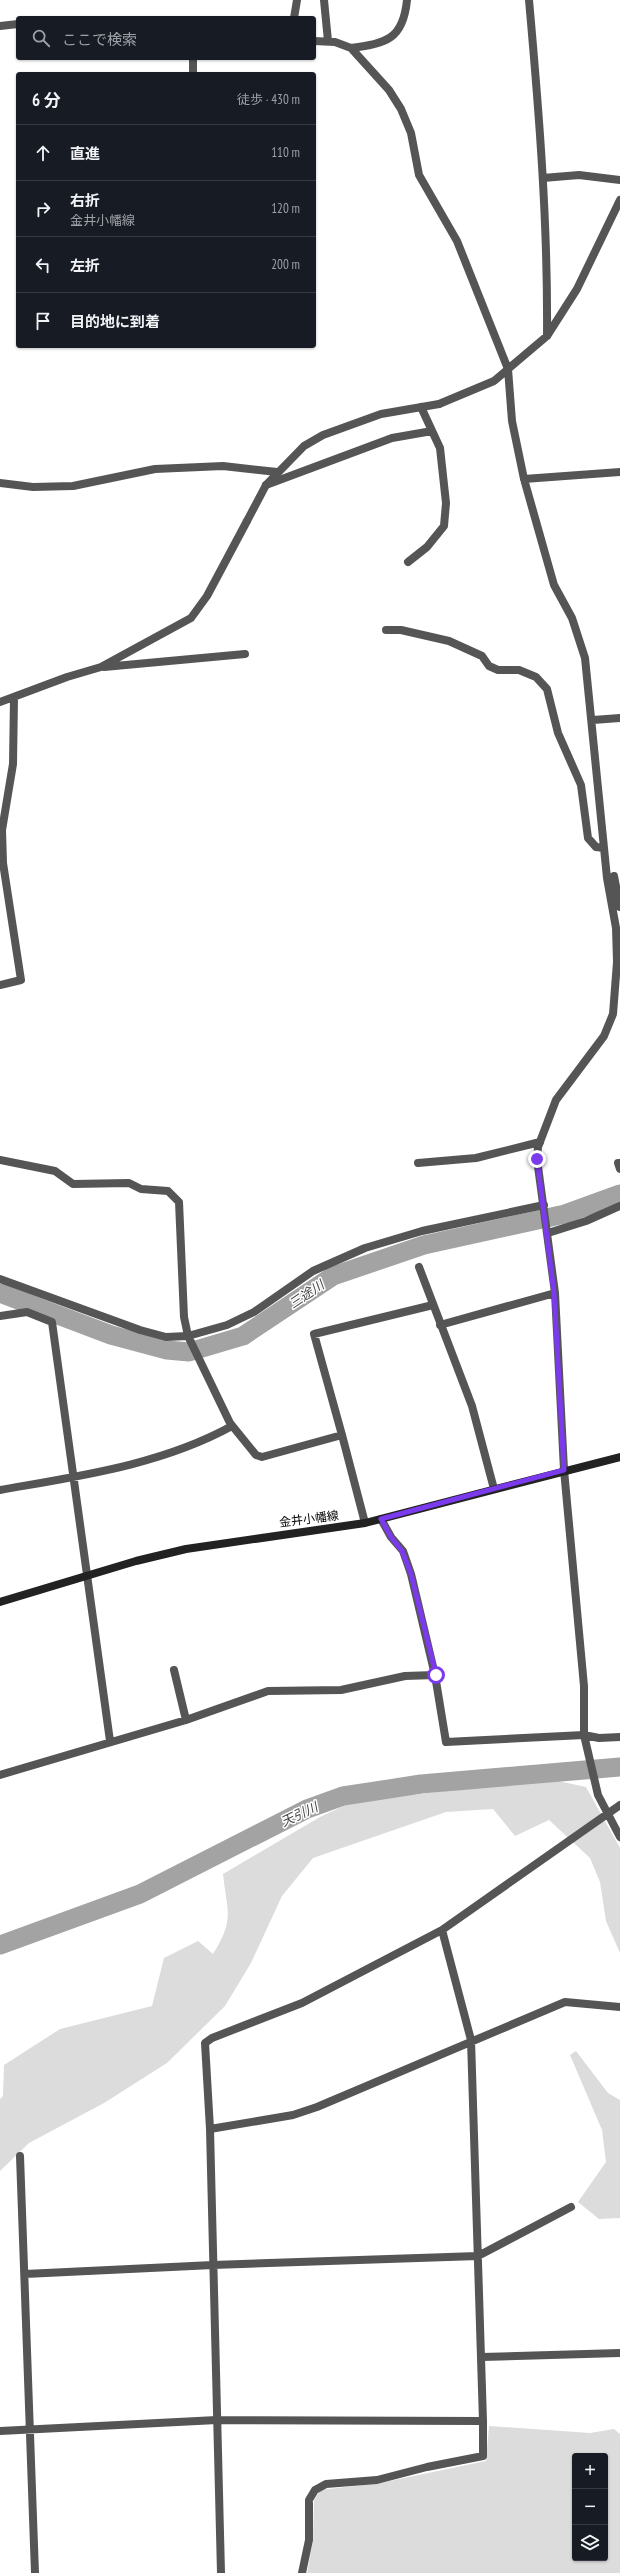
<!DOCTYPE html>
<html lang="ja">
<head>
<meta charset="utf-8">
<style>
  :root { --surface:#171b24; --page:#20242c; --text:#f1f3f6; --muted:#9ea1a6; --line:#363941 }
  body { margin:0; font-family:"PT Sans Narrow","Noto Sans JP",sans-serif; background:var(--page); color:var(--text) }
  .controls { position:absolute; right:12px; bottom:12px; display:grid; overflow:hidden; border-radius:4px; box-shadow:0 1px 3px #0004 }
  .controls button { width:36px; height:36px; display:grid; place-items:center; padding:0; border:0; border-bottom:1px solid var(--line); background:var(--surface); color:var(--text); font:20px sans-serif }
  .stop { position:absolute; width:12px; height:12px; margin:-9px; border:3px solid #7c3aed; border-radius:50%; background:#fff }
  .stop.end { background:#7c3aed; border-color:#fff; box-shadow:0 1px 4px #0008 }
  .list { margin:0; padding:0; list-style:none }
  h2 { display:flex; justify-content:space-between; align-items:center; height:52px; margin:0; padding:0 16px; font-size:17px }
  h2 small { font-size:13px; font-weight:400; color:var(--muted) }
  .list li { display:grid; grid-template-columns:26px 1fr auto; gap:12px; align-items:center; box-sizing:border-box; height:56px; padding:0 16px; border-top:1px solid var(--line) }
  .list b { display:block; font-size:15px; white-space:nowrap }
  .list p { margin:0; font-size:13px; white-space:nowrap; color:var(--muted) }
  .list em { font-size:13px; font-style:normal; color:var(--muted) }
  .icon { flex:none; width:22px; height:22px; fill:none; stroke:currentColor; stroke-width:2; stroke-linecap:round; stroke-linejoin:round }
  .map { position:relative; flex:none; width:620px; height:2573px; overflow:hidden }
  .search { position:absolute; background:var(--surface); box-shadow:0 1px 3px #0004; left:16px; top:16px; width:300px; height:44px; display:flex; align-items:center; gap:10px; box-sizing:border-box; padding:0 14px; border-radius:4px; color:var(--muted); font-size:15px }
  .panel { position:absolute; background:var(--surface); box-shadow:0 1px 3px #0004; left:16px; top:72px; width:300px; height:276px; border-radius:4px }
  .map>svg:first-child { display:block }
</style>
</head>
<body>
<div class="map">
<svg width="620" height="2573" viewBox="0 0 620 2573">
  <rect width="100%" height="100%" fill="#fff"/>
  <path fill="#dcdcdc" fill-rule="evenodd" d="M 549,1779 L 586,1787 L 620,1848 L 620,1953 L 606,1921 L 600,1882 L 590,1858 L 549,1820 L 515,1836 L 493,1809 L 446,1812 L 313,1858 L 282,1896 L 251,1963 L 225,2006 L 167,2063 L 104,2103 L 29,2143 L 0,2171 L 0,2099 L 3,2096 L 4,2065 L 60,2029 L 152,2006 L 164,1958 L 198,1941 L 213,1954 C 235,1919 227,1912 223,1874 L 320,1817 L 352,1802 Z
    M 576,2051 L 608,2093 L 620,2100 L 620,2218 L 599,2219 L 578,2202 L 606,2162 L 602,2130 L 570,2055 Z
    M 489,2426 L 590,2433 L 614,2429 L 620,2434 L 620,2573 L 307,2573 L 313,2541 L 314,2501 L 320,2490 L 380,2483 L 486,2461 ZM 575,2456 L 605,2456 L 605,2558 L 575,2558 Z"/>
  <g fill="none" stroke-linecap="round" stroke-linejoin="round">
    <path stroke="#a3a3a3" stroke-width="19" d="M 0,1293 L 111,1335 L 167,1350 L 189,1352 L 243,1336 L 333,1276 L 424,1245 L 565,1214 L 620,1194
      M 0,1945 L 140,1894 L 307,1809 L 343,1796 L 421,1784 L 620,1767"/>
    <path stroke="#555" stroke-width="8" d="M 324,0 L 328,41
      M 529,0 C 539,112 548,223 547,336
      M 294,18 L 297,0
      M 0,26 L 18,24
      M 314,41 L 335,42 L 351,48 L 389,90 L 401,109 L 411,133 L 419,175 L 457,241 L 508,369 L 512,421 L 524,479 L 554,585 L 572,618 L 585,658 L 607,878 L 616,928 L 617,962 L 613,1014 L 604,1036 L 556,1100 L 538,1147 L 537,1159 L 555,1293 L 564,1470 L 584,1686 L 584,1735 L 598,1795 L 620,1837
      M 351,48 C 386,43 403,40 407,0
      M 193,74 L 193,58
      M 543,178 L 579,175 L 620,180
      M 439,404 L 494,381 L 547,336 L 577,289 L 620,200
      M 524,479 L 620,472
      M 0,483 L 33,487 L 73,486 L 155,469 L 223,466 L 277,472
      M 266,485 L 392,438 L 432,431
      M 408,562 L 427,547 L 444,526 L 446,503 L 440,448 L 421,407
      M 386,630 L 401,630 L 449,641 L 482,656 L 489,666 L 498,670 L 519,670 L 536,677 L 547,689 L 558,733 L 581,785 L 588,838 L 596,847 L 604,848
      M 104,667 L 245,654
      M 0,702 L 67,677 L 101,667 L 191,618 L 207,596 L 247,521
      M 593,720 L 620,718
      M 614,876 L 620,907
      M 0,985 L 21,980 L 3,863 L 2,830 L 13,764 L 14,698
      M 0,1160 L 55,1171 L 73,1184 L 129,1183 L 141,1189 L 168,1191 L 179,1202 L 184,1317 L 188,1336 L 166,1337 L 140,1330 L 0,1279
      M 418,1163 L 476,1158 L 540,1142
      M 620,1163 L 618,1163 L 620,1169
      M 548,1233 L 586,1221 L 620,1206
      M 419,1267 L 472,1406 L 494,1489
      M 0,1316 L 27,1312 L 52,1322 L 110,1741
      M 440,1325 L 555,1293
      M 342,1435 L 314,1334 L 433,1305
      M 0,1490 C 79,1476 161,1465 232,1426
      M 381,1519 L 391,1537 L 403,1551 L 411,1574 L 435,1675 L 446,1742 L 584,1735 L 599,1738 L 620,1737
      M 365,1523 L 342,1435 L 262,1457 L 256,1455 L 230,1423 L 188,1336 L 227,1325 L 254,1312 L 313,1271 L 365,1248 L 422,1231 L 544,1205
      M 174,1670 L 186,1720
      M 0,1775 L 186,1720 L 268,1691 L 341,1690 L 405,1676 L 435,1675
      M 210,2129 L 293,2115 L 317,2107 L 565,2002 L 620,2007
      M 20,2156 L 35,2573
      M 25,2274 L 213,2265 L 478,2256 L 571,2207
      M 482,2357 L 620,2353
      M 0,2431 L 217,2420 L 483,2421 L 471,2040 L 442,1930
      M 221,2573 L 210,2129 L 205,2043 L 212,2038 L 302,2003 L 442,1930 L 620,1805
      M 302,2573 L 309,2540 L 309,2500 L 315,2490 L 326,2484 L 377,2480 L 427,2467 L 483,2456 L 483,2421"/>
    <path stroke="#555" stroke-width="8" d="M 247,521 L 266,485 L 304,446 L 323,435 L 381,414 L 439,404"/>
    <path stroke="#222" stroke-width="8" d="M 0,1602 L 136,1561 L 186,1549 L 365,1523 L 620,1457"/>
  </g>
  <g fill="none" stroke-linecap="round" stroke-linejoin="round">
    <path stroke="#7c3aed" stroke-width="5" d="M 436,1675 L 411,1574 L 402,1551 L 391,1537 L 381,1519 L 564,1470 L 554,1293 L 537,1159"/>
  </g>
  <g text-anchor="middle" stroke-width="3" stroke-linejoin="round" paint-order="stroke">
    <g font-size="12" fill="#000" stroke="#fff">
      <text transform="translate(309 1519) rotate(-7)" y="4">金井小幡線</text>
    </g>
    <g font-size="13" font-style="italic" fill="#444" stroke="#fff">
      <text transform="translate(306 1294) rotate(-34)" y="5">三途川</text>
      <text transform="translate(299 1814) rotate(-25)" y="5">天引川</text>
    </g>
  </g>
</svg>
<div class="controls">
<button>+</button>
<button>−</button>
<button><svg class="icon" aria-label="layers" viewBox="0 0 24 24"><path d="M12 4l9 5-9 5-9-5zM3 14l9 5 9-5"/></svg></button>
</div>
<div class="stop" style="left:436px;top:1675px"></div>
<div class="stop end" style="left:537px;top:1159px"></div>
<div class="search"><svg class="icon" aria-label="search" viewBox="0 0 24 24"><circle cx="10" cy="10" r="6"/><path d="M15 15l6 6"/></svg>ここで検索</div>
<section class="panel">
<h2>6 分<small>徒歩 · 430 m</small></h2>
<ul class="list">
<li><svg class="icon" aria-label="ahead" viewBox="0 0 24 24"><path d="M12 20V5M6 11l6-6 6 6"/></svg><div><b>直進</b></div><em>110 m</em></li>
<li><svg class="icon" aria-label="right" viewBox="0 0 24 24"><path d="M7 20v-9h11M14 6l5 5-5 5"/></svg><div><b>右折</b><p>金井小幡線</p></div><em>120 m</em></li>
<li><svg class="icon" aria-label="left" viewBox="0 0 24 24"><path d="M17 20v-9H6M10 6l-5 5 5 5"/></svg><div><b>左折</b></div><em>200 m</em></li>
<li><svg class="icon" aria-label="arrive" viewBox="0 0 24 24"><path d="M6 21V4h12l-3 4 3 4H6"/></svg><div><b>目的地に到着</b></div></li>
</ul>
</section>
</div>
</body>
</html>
